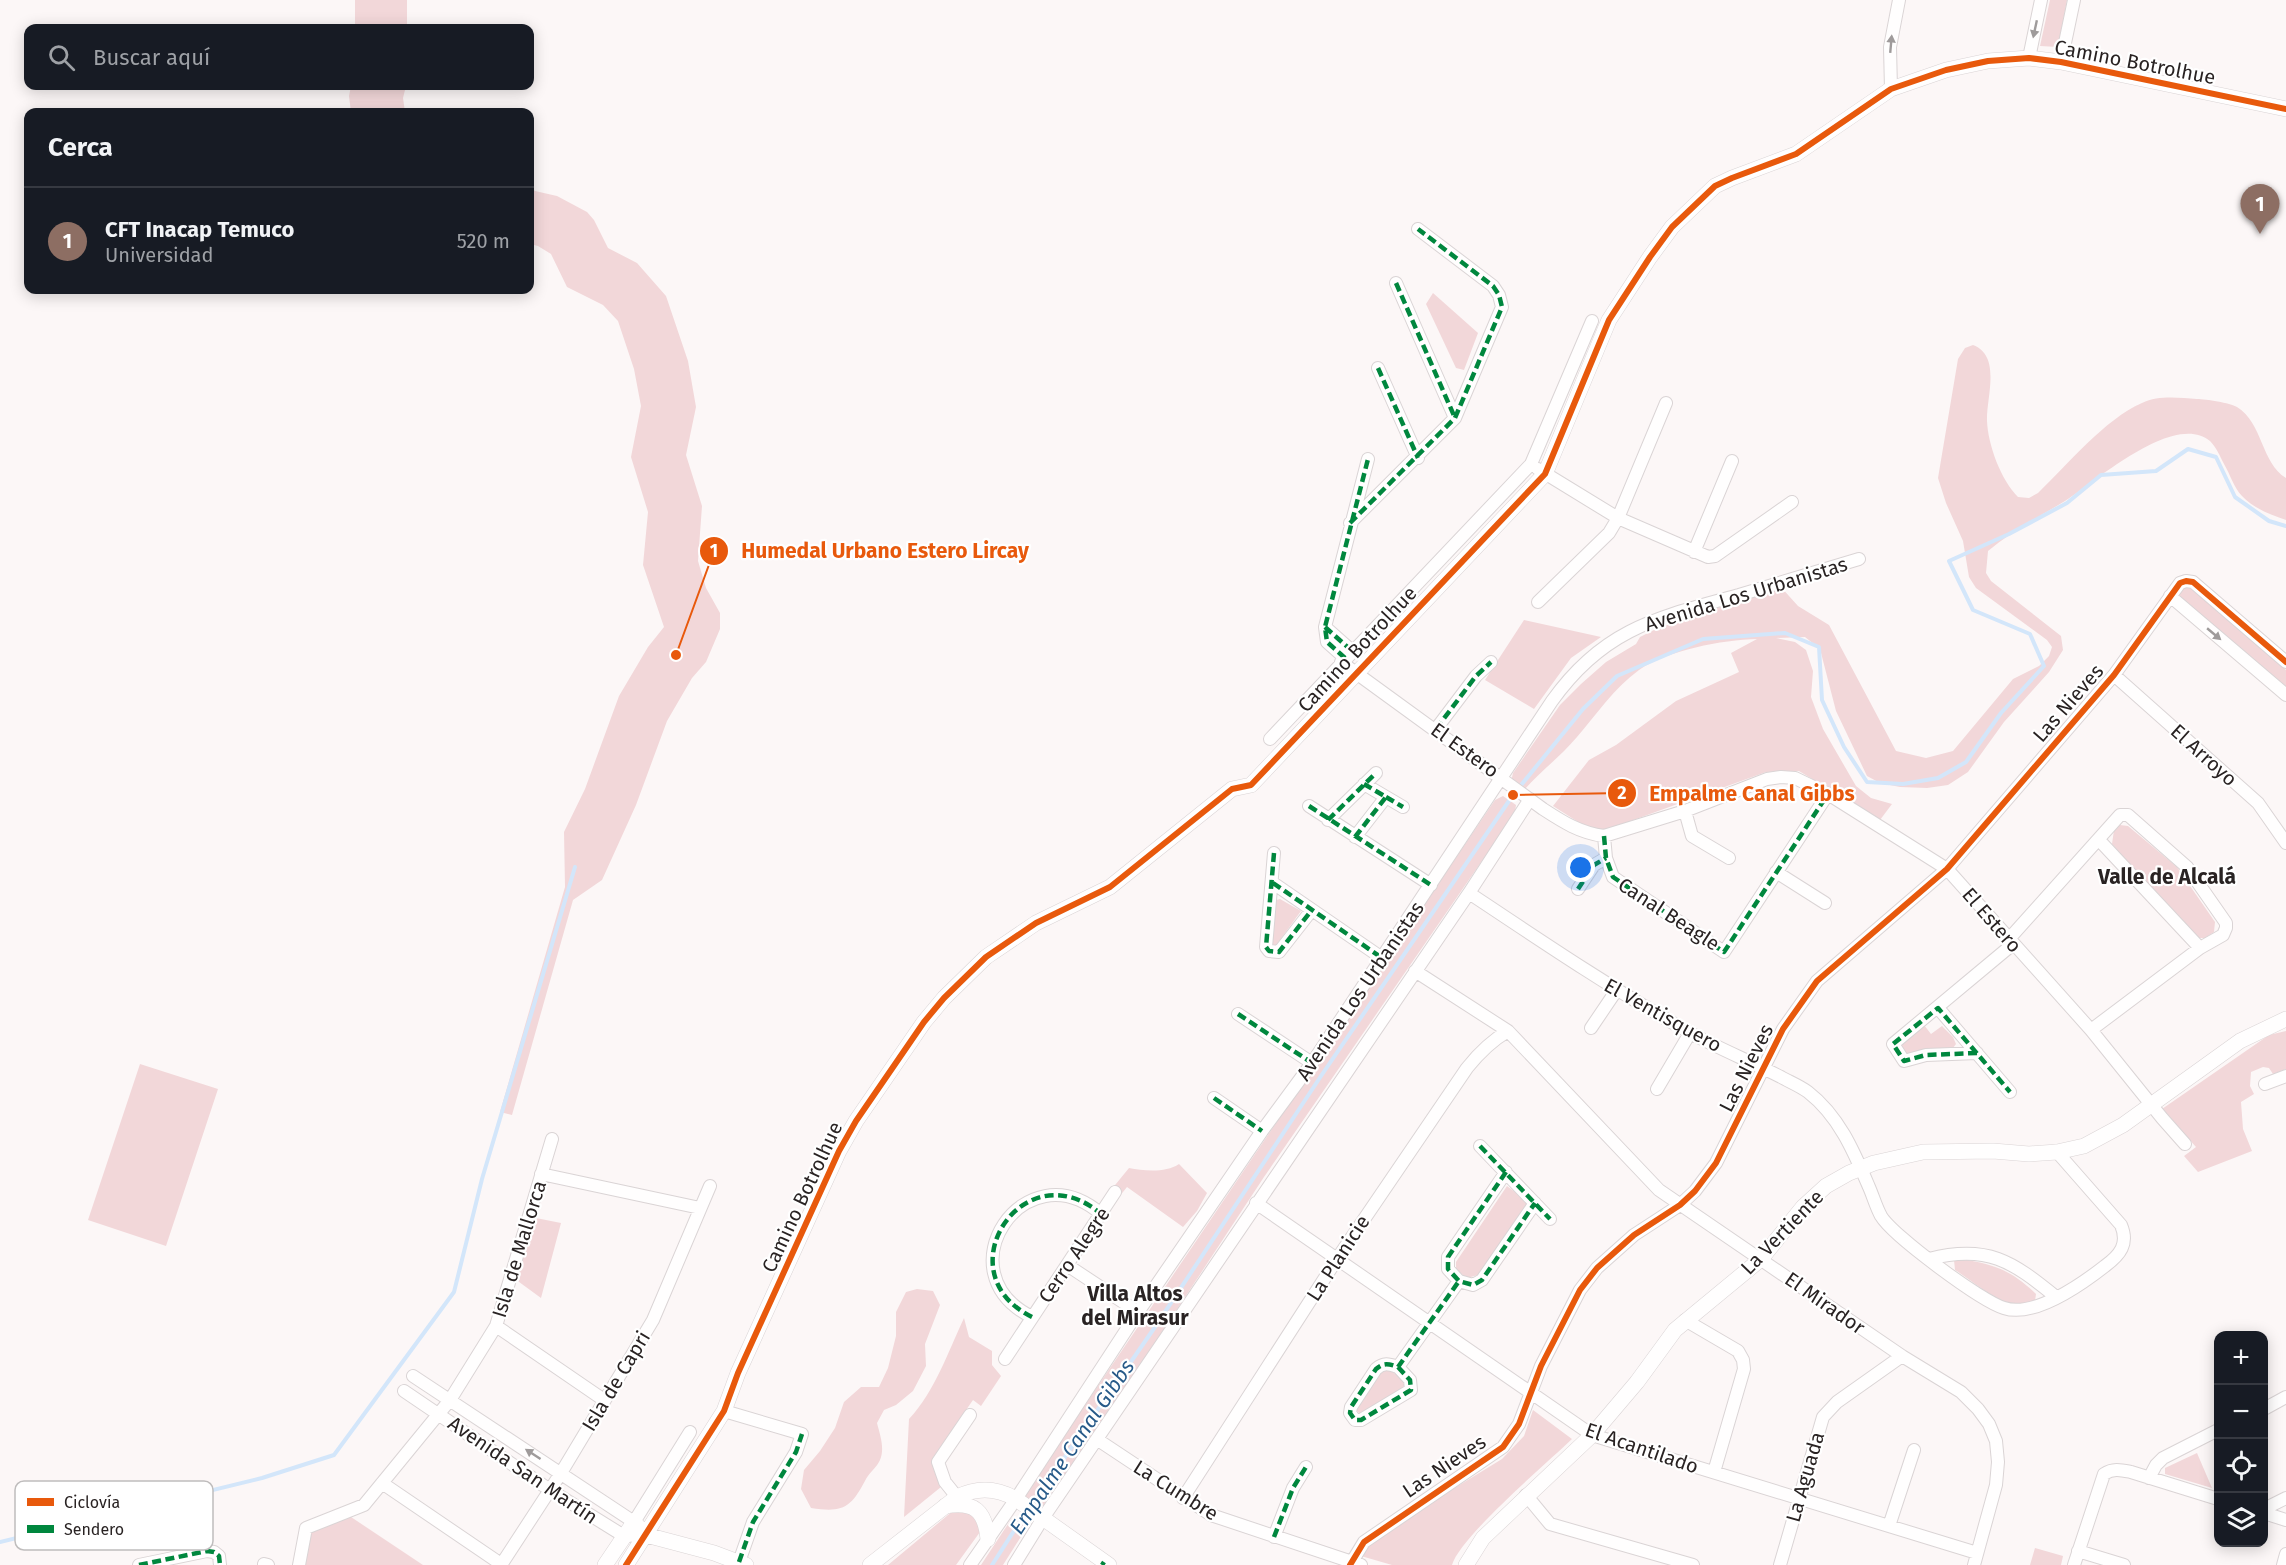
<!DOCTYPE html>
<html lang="es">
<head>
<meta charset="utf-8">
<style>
  :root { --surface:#171b24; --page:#20242c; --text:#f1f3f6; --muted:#9ea1a6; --line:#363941; --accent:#736d6d }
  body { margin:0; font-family:"Fira Sans",sans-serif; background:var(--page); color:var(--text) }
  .controls { position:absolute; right:18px; bottom:18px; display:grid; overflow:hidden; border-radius:12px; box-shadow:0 3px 15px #0003 }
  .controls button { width:54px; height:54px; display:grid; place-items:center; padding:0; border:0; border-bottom:2px solid var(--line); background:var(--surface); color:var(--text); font:30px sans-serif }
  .you { position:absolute; left:1581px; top:868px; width:21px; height:21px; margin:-15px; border:4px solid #fff; border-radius:50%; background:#1a73e8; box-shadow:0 0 0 9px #1a73e833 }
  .badge { display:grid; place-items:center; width:39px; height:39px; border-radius:50%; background:var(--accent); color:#fff; font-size:20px; font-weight:700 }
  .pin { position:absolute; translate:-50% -50px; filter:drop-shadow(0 2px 3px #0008) }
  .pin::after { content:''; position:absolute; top:32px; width:21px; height:18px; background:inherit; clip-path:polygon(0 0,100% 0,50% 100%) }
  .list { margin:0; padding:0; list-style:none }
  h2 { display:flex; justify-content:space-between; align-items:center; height:78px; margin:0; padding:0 24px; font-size:26px }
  h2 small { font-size:20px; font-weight:400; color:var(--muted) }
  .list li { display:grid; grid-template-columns:39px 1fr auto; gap:18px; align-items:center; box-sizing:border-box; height:108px; padding:0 24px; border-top:2px solid var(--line) }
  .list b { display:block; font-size:22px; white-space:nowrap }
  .list p { margin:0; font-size:20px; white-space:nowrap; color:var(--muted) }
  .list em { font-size:20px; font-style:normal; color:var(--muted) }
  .icon { flex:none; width:33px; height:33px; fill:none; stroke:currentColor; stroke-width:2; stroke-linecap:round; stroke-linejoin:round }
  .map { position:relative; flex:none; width:2286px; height:1565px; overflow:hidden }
  .search { position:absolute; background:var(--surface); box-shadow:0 3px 15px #0003; left:24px; top:24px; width:510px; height:66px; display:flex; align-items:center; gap:15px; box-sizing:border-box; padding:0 21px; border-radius:12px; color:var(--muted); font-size:22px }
  .panel { position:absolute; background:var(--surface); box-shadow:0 3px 15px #0003; left:24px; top:108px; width:510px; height:186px; border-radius:12px }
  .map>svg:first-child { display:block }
</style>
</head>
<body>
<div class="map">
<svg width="2286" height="1565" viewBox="0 0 2286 1565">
  <rect width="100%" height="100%" fill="#fcf7f7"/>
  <path fill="#f2d7d9" d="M 355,0 L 407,0 L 407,28 L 355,28 Z
    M 2050,0 L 2067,0 L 2058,47 L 2040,46 Z
    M 351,86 L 406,86 L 403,98 L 405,112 L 351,112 L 349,96 Z
    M 530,187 L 535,191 L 557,196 L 587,212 L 594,220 L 608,248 L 637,263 L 666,296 L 688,361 L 696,407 L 686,455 L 702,506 L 698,561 L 706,588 L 720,613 L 720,629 L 706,662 L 692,678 L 667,721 L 636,805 L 602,880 L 573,900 L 512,1115 L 500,1112 L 565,887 L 564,832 L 585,789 L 619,696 L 648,647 L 664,627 L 643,565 L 648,512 L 631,457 L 641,406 L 634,369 L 618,321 L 603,305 L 567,287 L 551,254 L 538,246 L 530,244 Z
    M 1433,293 L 1478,333 L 1464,370 L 1456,368 L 1426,304 Z
    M 1973,345 C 2002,356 1986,398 1987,421 C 1988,445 2001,480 2018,497 L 2029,498 L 2038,493 C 2067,465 2105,419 2142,403 C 2159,395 2179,398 2197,399 C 2206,399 2230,403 2237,407 C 2263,423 2261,463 2286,478 L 2286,520 C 2271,515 2253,508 2242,496 C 2234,488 2230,474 2224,464 C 2220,456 2216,447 2210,441 C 2174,411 2095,482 2065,501 C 2039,517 2012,531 1988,551 L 1986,573 L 1991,581 L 2061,636 L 2063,650 L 2049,672 L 2004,722 L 1968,772 L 1948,785 L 1927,788 L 1900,787 L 1880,783 L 1867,776 L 1836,711 L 1820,649 L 1805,637 L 1776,638 L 1795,642 L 1806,650 L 1813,671 L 1811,697 L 1823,729 L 1856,786 L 1871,798 L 1892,804 L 1880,820 L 1799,771 L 1766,772 L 1603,831 L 1586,827 L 1553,806 L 1589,760 L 1616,745 L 1676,701 L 1739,672 L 1731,653 L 1757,639 C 1722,640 1668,650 1639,670 C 1614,688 1596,715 1577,737 C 1561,756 1541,771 1525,789 L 1511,782 L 1513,773 L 1560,705 L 1581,684 L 1606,662 L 1636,644 L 1640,637 L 1658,628 L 1780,586 L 1798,606 L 1829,625 L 1896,751 L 1926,758 L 1953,751 L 2013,679 L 2039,666 L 2049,656 L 2052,647 L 2047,640 L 1976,588 L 1969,577 L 1963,541 L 1946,503 L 1938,478 L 1958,359 L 1965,348 Z
    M 2188,586 L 2286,670 L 2286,690 L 2179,597 L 2180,588 Z
    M 1524,620 L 1601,637 L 1571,658 L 1534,709 L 1485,680 Z
    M 1503,796 L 1516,805 L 1515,813 L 1264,1177 L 1097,1431 L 1040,1510 L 1025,1500 L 1026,1492 L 1495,800 Z
    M 2120,825 L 2128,826 L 2177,867 L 2215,922 L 2214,932 L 2205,938 L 2196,938 L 2189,933 L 2112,844 L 2114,830 Z
    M 1280,899 L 1301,911 L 1272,951 L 1273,901 Z
    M 1924,1025 L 1931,1034 L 1942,1026 L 1953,1037 L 1956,1044 L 1953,1048 L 1936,1048 L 1906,1055 L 1900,1045 Z
    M 2286,1031 L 2286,1069 L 2273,1074 L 2269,1068 L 2263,1067 L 2251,1072 L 2250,1086 L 2254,1094 L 2241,1102 L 2243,1129 L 2252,1151 L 2198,1172 L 2184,1156 L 2196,1147 L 2162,1109 L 2269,1035 Z
    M 140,1064 L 218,1089 L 166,1246 L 88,1220 Z
    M 1179,1164 L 1207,1193 L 1197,1211 L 1183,1227 L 1127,1187 L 1119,1197 L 1111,1190 L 1129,1168 C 1144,1171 1166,1173 1179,1164 Z
    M 1507,1186 L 1528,1202 L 1478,1275 L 1467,1278 L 1456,1270 L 1456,1262 Z
    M 531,1217 L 561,1223 L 541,1298 L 515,1279 Z
    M 1960,1259 C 1994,1264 2011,1270 2036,1294 L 2035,1301 C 2027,1304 2020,1306 2012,1304 C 1995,1301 1970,1279 1955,1270 L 1954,1260 Z
    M 917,1289 L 933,1291 L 940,1305 L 925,1344 L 926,1366 L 913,1391 L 896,1405 L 884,1410 L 877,1423 C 880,1435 885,1448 880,1460 C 877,1467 870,1472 866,1479 C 851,1508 843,1513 811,1508 L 801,1489 L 804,1470 L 820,1451 L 835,1428 L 844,1402 L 861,1387 L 879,1387 L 888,1368 L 896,1336 L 896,1312 L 906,1292 Z
    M 964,1318 L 969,1337 L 992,1351 L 992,1365 L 1001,1376 L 981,1406 L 973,1400 L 932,1459 L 941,1487 L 904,1517 L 909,1419 C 935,1391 948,1352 964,1318 Z
    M 1385,1370 L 1390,1370 L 1404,1380 L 1404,1390 L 1360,1414 L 1357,1411 L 1357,1408 L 1380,1372 Z
    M 1533,1410 L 1572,1439 C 1547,1463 1460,1537 1452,1565 L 1392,1565 L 1361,1556 L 1371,1544 L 1396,1524 L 1502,1459 L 1524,1436 Z
    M 2197,1453 L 2212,1488 L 2165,1474 L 2165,1468 Z
    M 954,1510 L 975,1512 L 980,1532 L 956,1565 L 888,1565 Z
    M 345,1513 L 423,1565 L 300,1565 L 307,1528 Z
    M 1019,1517 L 1026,1522 L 1027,1527 L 1003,1565 L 981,1565 L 1012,1518 Z
    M 2035,1548 L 2063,1556 L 2061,1565 L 2030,1565 Z"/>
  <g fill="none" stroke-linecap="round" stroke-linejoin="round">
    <path stroke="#d3e6fa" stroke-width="4" d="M 1031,1506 L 1155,1327 L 1321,1076 L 1513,795 L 1583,709 L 1617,676 L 1703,639 L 1785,633 L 1819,647 L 1822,700 L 1844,747 L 1867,782 L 1903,784 L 1938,778 L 1966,762 L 2001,713 L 2044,666 L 2030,634 L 1973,610 L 1949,561 L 2009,534 L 2067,503 L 2101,475 L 2156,471 L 2188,449 L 2216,457 L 2235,497 L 2269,521 L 2286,526
      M 0,1542 L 262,1478 L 334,1455 L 454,1292 L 482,1179 L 575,867
      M 992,1565 L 1026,1512"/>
    <defs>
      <path id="minor" d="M 2029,58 L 2041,0
        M 2061,62 L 2074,0
        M 1891,89 L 1890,47 L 1899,0
        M 1396,283 L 1455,418
        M 1378,368 L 1418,458
        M 1538,469 L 1618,518 L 1708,557 L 1715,556 L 1792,502
        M 1350,523 L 1455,418 L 1502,307 L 1499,295 L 1493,286 L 1418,229
        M 1694,552 L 1732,461
        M 2170,596 L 2286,695
        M 1538,602 L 1609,533 L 1618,518 L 1666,403
        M 1325,627 L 1352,651
        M 1345,658 L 1327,642 L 1325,627 L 1368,459
        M 1341,662 L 1543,809 C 1563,822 1580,833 1604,836 L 1685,811 L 1767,779 L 1781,777 L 1795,778 L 1828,794 L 1947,869 L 2091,1030 L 2162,1118 L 2185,1144
        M 2114,675 L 2258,803 L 2286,843
        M 1436,729 L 1476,676 L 1491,662
        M 1270,739 L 1531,464 L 1592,321
        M 1386,797 L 1403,807
        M 1309,806 L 1431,885
        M 1685,811 L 1692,836 L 1729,858
        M 1328,820 L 1376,773
        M 1604,836 L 1606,858 L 1613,877 L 1724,952 L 1828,794
        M 1355,837 L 1386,797 L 1364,784
        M 2099,840 L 2200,948
        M 1274,853 L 1266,947 L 1269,951 L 1279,952 L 1311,911
        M 1776,872 L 1825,903
        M 1273,883 L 1382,958
        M 1578,889 L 1594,865 L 1606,858
        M 1469,893 C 1541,941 1612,989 1687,1031 C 1717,1048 1750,1061 1781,1077 C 1790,1082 1800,1086 1808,1092 C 1839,1116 1854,1152 1869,1187 C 1873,1196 1876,1207 1881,1216 C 1893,1236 1981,1301 2004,1308 C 2034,1318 2082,1284 2105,1266 C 2120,1255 2129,1244 2121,1225 L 2057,1152
        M 2008,940 L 2120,815 L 2128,815 L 2187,867 L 2226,923 L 2226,928 L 2223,935 L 2200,948 L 2091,1030
        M 1415,971 L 1508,1031 L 1659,1190 L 1902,1356 L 1961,1392 L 1978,1409 L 1989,1424 L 1996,1441 L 1998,1462 L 1996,1485 L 1974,1565
        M 1938,1008 L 2010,1092
        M 1238,1014 L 1312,1063
        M 1591,1028 L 1616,991
        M 1977,1053 L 1926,1055 L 1904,1061 L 1893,1044 L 2013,944
        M 2265,1084 L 2286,1076
        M 1657,1089 L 1690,1033
        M 1214,1098 L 1262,1131
        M 1480,1146 L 1550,1219
        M 1506,1172 L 1448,1257 L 1448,1269 L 1459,1281 L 1473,1285 L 1482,1280 L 1535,1203
        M 541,1174 L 700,1208
        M 1256,1203 L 1592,1435 L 1977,1553
        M 1929,1259 C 1987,1244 2012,1261 2056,1297
        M 1067,1265 L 1138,1312
        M 1032,1317 C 942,1273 1024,1148 1101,1214
        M 1685,1320 L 1738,1351 L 1743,1360 L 1744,1369 L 1714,1472
        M 496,1326 L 604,1400
        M 1005,1359 L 1115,1192
        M 1398,1367 L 1410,1380 L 1411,1390 L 1361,1420 L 1355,1420 L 1350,1413 L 1351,1407 L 1376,1369 C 1384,1362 1389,1364 1398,1367 L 1459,1281
        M 413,1376 L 634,1522 L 690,1432
        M 404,1391 L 550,1490 L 624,1536 L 646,1535
        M 2264,1409 L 2286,1397
        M 724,1411 L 802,1434 L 796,1452 L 753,1522 L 739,1562
        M 1098,1440 L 1211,1515 L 1361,1565
        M 2149,1478 L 2156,1465 L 2163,1458 L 2218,1430
        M 382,1483 L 501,1564
        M 1526,1495 L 1550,1524 L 1693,1565
        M 957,1497 L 945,1482 L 938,1462 L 970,1415
        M 1183,1498 L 1337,1259 L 1467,1068 C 1479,1053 1491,1041 1508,1031
        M 2264,1509 L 2286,1498
        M 2264,1513 L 2286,1520
        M 1889,1526 L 1914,1450
        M 1274,1537 L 1293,1488 L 1306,1467
        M 2078,1551 L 2124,1565
        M 264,1564 L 268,1565
        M 139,1565 L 207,1551 L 214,1552 L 219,1556 L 220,1565
        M 299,1565 L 306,1528 L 364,1505 L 450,1400 L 496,1326 L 552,1139
        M 501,1565 L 561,1473 L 653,1320 L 710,1186
        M 970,1565 L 1016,1499 L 1138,1312 L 1262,1131 L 1312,1063 L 1552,701 C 1604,628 1659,617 1739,595 C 1779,583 1819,571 1859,559
        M 1014,1565 L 1043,1518 L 1469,893 L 1530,799
        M 1350,1565 L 1364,1542 L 1503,1447 L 1519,1424 L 1541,1366 L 1580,1290 L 1597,1268 L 1634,1235 L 1680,1205 L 1695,1191 L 1716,1163 L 1783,1029 L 1817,981 L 1947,869 L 2114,675 L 2180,583 L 2186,581 L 2193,582 L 2286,662
        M 1780,1565 L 1823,1417 L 1837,1402 L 1902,1356
        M 2074,1565 L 2104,1474 C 2113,1468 2121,1470 2131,1472 L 2218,1499
        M 2283,1565 L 2286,1554"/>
      <path id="tertiary" d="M 945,1506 C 975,1501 985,1511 988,1539
        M 605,1565 L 634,1522 L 646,1535 L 714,1553 L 746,1565
        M 626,1565 L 724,1411 L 738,1373 L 839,1151 L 856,1121 L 924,1022 L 944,998 L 986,957 L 1036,923 L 1110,887 L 1232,789 L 1251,785 L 1545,474 L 1609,320 L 1650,257 L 1672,227 L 1715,186 L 1732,178 L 1796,154 L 1891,89 L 1946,70 L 1988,61 L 2029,58 L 2061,62 L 2286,109
        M 870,1565 L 957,1497 C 977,1487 997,1488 1016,1499 L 1109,1565
        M 1466,1565 L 1483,1538 L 1592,1435 L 1637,1382 L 1675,1330 L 1761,1259 L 1803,1207 L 1826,1186 L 1849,1173 L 1874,1163 L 1923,1152 L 1993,1151 L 2029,1154 L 2057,1152 L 2084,1146 L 2123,1125 L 2240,1041 L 2286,1019"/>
    </defs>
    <use href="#minor" stroke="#dad4d5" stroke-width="14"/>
    <use href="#tertiary" stroke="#dad4d5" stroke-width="16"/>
    <use href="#minor" stroke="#fffefe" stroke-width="12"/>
    <use href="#tertiary" stroke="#fffefe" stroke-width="15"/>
    <path stroke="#00873e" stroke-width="4.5" stroke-dasharray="9 4.5" stroke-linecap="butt" d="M 1396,283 L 1455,418
      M 1378,368 L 1418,458
      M 1350,523 L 1455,418 L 1502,307 L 1499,295 L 1493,286 L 1418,229
      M 1325,627 L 1352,651
      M 1345,658 L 1327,642 L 1325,627 L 1368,459
      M 1436,729 L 1476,676 L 1491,662
      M 1386,797 L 1403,807
      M 1309,806 L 1431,885
      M 1328,820 L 1376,773
      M 1604,836 L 1606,858 L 1613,877 L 1724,952 L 1828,794
      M 1355,837 L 1386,797 L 1364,784
      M 1274,853 L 1266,947 L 1269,951 L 1279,952 L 1311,911
      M 1273,883 L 1382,958
      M 1578,889 L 1594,865 L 1606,858
      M 1238,1014 L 1312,1063
      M 1977,1053 L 1926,1055 L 1904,1061 L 1893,1044 L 1938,1008 L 2010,1092
      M 1214,1098 L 1262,1131
      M 1480,1146 L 1550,1219
      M 1506,1172 L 1448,1257 L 1448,1269 L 1459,1281 L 1473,1285 L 1482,1280 L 1535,1203
      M 1032,1317 C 942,1273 1024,1148 1101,1214
      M 1398,1367 L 1410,1380 L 1411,1390 L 1361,1420 L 1355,1420 L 1350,1413 L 1351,1407 L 1376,1369 C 1384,1362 1389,1364 1398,1367 L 1459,1281
      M 1274,1537 L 1293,1488 L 1306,1467
      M 739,1562 L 753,1522 L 796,1452 L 802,1434
      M 139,1565 L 207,1551 L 214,1552 L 219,1556 L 220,1565
      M 1102,1565 L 1104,1562"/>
    <defs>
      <path id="cycleway" d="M 626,1565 L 724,1411 L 738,1373 L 839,1151 L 856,1121 L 924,1022 L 944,998 L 986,957 L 1036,923 L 1110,887 L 1232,789 L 1251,785 L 1545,474 L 1609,320 L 1650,257 L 1672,227 L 1715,186 L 1732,178 L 1796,154 L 1891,89 L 1946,70 L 1988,61 L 2029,58 L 2061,62 L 2286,109
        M 1350,1565 L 1364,1542 L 1503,1447 L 1519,1424 L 1541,1366 L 1580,1290 L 1597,1268 L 1634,1235 L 1680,1205 L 1695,1191 L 1716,1163 L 1783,1029 L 1817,981 L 1947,869 L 2114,675 L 2180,583 L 2186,581 L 2193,582 L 2286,662"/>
    </defs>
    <use href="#cycleway" stroke="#fff" stroke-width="10"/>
    <use href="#cycleway" stroke="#e8590c" stroke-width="6"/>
  </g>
  <defs><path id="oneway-solid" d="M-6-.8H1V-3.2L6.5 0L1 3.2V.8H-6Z" transform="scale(1.5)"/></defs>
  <g fill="#9f9b9b">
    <use href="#oneway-solid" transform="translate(2035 29) rotate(102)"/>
    <use href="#oneway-solid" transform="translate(1891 44) rotate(-85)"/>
    <use href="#oneway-solid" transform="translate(2214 634) rotate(40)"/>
    <use href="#oneway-solid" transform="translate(533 1454) rotate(-147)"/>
  </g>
  <g text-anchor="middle" stroke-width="4.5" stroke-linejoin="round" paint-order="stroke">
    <g font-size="20" fill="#292323" stroke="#fff">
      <text transform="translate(2135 62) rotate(11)" y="7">Camino Botrolhue</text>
      <text transform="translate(1746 594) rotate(-17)" y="7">Avenida Los Urbanistas</text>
      <text transform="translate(1357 649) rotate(-47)" y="7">Camino Botrolhue</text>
      <text transform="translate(2068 703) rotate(-49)" y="7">Las Nieves</text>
      <text transform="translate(1465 750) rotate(36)" y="7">El Estero</text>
      <text transform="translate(2204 755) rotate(42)" y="7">El Arroyo</text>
      <text transform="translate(1669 914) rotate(33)" y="7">Canal Beagle</text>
      <text transform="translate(1992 920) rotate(49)" y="7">El Estero</text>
      <text transform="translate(1360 991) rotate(-56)" y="7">Avenida Los Urbanistas</text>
      <text transform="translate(1663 1015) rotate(29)" y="7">El Ventisquero</text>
      <text transform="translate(1746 1068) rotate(-63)" y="7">Las Nieves</text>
      <text transform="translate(802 1197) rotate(-65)" y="7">Camino Botrolhue</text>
      <text transform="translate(1782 1232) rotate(-46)" y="7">La Vertiente</text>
      <text transform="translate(519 1249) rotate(-73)" y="7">Isla de Mallorca</text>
      <text transform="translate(1074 1255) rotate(-56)" y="7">Cerro Alegre</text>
      <text transform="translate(1338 1258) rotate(-57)" y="7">La Planicie</text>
      <text transform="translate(1825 1303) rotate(35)" y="7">El Mirador</text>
      <text transform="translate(616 1381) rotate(-59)" y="7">Isla de Capri</text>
      <text transform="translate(1642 1448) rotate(19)" y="7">El Acantilado</text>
      <text transform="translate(1444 1466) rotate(-34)" y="7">Las Nieves</text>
      <text transform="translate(523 1470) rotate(34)" y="7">Avenida San Martín</text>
      <text transform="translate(1805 1477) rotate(-74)" y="7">La Aguada</text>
      <text transform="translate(1176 1490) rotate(32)" y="7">La Cumbre</text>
    </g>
    <g font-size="21" font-weight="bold" fill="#292323" stroke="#fff">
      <text x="2167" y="884">Valle de Alcalá</text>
      <text x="1135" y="1301">Villa Altos<tspan x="1135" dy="24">del Mirasur</tspan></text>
    </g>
    <g font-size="21" font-style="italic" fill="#275a89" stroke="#fff">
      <text transform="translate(1072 1447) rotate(-56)" y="7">Empalme Canal Gibbs</text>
    </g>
  </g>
  <rect x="15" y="1481" width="198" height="69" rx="9" fill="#fff" stroke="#bfbdbd" stroke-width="1.5"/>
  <rect x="27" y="1498" width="27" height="8" fill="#e8590c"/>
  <rect x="27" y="1525" width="27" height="8" fill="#00873e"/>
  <g font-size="16" fill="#292323">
    <text x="64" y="1508">Ciclovía</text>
    <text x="64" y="1535">Sendero</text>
  </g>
  <path fill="none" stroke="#e8590c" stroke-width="2" d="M676 655L714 551M1513 795L1622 793"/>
  <g fill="#e8590c" stroke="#fff" stroke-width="2">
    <circle cx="676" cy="655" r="6"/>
    <circle cx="1513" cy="795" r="6"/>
    <circle cx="714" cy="551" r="15"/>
    <circle cx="1622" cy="793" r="15"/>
  </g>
  <g font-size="18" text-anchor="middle" font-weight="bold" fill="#fff">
    <text x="714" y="557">1</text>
    <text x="1622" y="799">2</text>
  </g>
  <g font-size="21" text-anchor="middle" font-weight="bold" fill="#e8590c" stroke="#fff" stroke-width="4.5" stroke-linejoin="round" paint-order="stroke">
    <text x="885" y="558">Humedal Urbano Estero Lircay</text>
    <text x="1752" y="801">Empalme Canal Gibbs</text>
  </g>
</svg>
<div class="controls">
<button>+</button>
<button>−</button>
<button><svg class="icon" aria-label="locate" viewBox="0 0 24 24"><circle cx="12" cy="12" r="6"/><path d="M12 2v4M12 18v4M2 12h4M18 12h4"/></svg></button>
<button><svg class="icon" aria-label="layers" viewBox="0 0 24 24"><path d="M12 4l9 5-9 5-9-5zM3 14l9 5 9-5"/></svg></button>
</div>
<div class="you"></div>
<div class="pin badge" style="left:2260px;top:234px;background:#8d6e63">1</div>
<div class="search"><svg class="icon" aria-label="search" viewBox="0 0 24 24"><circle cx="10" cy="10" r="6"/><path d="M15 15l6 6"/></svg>Buscar aquí</div>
<section class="panel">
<h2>Cerca<small></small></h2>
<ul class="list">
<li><span class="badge" style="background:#8d6e63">1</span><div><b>CFT Inacap Temuco</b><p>Universidad</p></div><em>520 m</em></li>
</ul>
</section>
</div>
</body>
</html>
